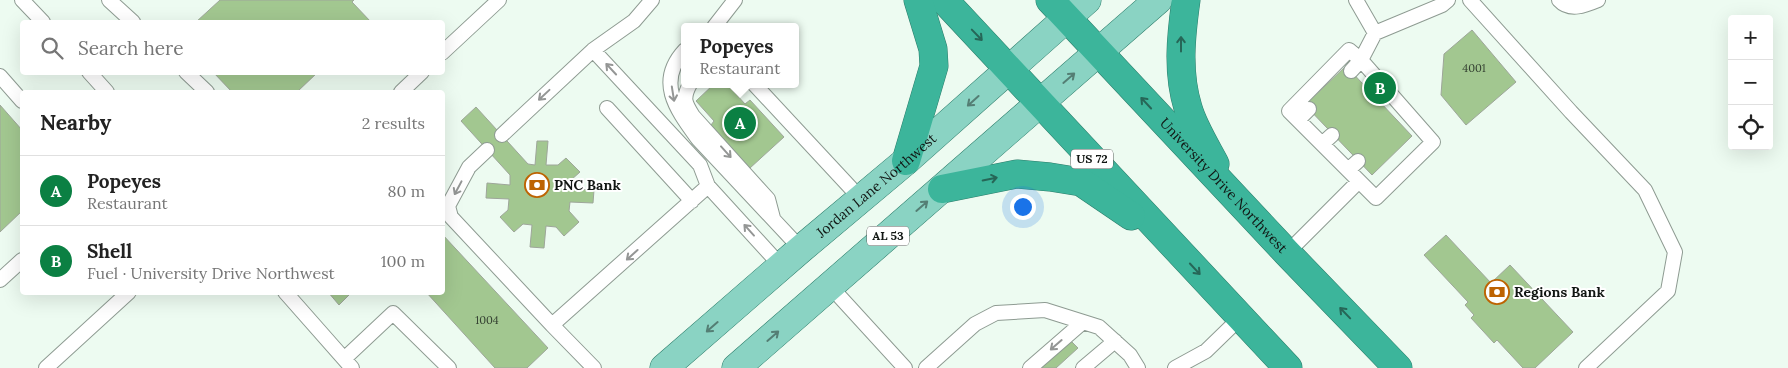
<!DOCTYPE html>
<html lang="en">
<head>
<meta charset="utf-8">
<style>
  :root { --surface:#fff; --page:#f6f6f6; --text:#222; --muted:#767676; --line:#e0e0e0; --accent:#0b8043 }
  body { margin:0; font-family:Lora,serif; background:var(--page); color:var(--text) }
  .controls { position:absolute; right:15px; top:15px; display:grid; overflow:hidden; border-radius:5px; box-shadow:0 5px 20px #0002 }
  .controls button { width:45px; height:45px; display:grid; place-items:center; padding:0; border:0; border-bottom:1px solid var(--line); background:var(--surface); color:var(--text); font:25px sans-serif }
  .you { position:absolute; left:1022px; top:206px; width:18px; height:18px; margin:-12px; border:4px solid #fff; border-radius:50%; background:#1a73e8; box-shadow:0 0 0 8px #1a73e833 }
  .badge { display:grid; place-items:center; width:32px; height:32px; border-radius:50%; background:var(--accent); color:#fff; font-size:16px; font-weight:700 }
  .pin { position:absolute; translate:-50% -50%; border:2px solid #fff; box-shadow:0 1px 5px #0006 }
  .popup { position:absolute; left:681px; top:23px; width:118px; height:65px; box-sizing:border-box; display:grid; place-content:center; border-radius:5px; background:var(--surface); filter:drop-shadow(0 1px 4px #0005); font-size:16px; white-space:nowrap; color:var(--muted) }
  .popup b { font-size:19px; color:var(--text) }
  .popup::after { content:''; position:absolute; left:50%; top:100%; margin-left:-10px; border:10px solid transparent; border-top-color:var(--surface) }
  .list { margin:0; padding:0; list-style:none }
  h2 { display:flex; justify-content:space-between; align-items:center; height:65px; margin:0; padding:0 20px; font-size:21px }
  h2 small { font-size:16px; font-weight:400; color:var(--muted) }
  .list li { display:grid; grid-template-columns:32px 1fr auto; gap:15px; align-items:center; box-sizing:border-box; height:70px; padding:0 20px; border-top:1px solid var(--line) }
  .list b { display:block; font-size:19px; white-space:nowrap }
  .list p { margin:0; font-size:16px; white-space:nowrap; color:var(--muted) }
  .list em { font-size:16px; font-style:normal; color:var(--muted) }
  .icon { flex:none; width:28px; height:28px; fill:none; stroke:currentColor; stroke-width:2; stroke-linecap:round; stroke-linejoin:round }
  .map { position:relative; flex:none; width:1788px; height:368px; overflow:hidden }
  .search { position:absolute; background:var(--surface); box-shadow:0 5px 20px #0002; left:20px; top:20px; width:425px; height:55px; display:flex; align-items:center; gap:12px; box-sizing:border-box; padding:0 18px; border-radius:5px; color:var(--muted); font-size:19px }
  .panel { position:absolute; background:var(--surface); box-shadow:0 5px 20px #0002; left:20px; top:90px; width:425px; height:205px; border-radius:5px }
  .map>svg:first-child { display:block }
</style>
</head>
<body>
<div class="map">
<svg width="1788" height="368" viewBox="0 0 1788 368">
  <rect width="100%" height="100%" fill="#edfbf1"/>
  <path fill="#a2c790" stroke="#9ea69a" d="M 220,0 L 354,0 L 352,2 L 371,22 L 196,22 Z
    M 1472,30 L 1516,82 L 1466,125 L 1441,95 L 1444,54 Z
    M 1346,66 L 1412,136 L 1372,175 L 1305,105 Z
    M 213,72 L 318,72 L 297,92 L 232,92 Z
    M 714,84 L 727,84 L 745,104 L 750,100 L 784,137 L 750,168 L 711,125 L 714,121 L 696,101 Z
    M 0,105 L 22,130 L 22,211 L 0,232 Z
    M 476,107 L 528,164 L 535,165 L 537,141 L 548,141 L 546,165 L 558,165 L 566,158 L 580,172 L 571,180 L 571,189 L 594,190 L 593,203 L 570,202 L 569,211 L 579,222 L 564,236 L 556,227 L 546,226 L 544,248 L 530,247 L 532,225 L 523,224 L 514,232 L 500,217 L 508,210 L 509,199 L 486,198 L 487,183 L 510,185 L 510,175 L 461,121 Z
    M 442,234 L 548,348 L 527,368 L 495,368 L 426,292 L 442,292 Z
    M 1446,235 L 1491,283 L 1510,265 L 1573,332 L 1535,368 L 1523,368 L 1497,340 L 1494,343 L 1471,318 L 1474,315 L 1465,305 L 1468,302 L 1424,255 Z
    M 328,292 L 352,292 L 339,305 Z
    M 1068,338 L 1078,348 L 1056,368 L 1034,368 Z"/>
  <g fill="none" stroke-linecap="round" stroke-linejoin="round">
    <defs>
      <path id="lane" d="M 22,0 L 43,22
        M 109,0 L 133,22
        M 1470,0 L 1571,112 L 1645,190 L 1675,252 L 1668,291 L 1586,368
        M 1559,0 C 1570,12 1586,5 1598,0
        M 714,27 L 735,0
        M 1375,33 L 1442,5 L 1448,0
        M 593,50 L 700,165 L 708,186
        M 685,50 C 655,82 677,110 698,139 L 801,249
        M 442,53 L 499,0
        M 1351,71 L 1361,60 L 1349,50 L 1289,111 L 1376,198 L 1433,142 L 1361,60 L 1375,33 L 1356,0
        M 89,72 L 107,92
        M 186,72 L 207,92
        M 0,76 L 22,101
        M 690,84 C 682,99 685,103 693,116 L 768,199 L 773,218
        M 754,84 L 861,199
        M 401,92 L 422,72
        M 607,108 L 692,201
        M 1298,120 L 1309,109
        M 502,135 L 593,50 L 634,21 L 652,0
        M 1322,144 L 1332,135
        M 487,150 L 469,167 L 448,206 L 451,217 L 552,325
        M 1348,170 L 1358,161
        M 1287,253 L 1359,181
        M 0,280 L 22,260
        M 830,286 L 905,368
        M 285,292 L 352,368
        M 344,359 L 393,313 L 449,368
        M 46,368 L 129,292
        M 594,368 L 552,325 L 708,186 L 781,266
        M 926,368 L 975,324 L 996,313 L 1045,310 L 1099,327 L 1130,355 L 1138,368
        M 1030,368 L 1083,322
        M 1083,368 L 1115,341
        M 1175,368 L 1206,351 L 1240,318"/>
      <g id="primary">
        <path id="s1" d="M 664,368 L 801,249 L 906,161 L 1087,0"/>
        <path d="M 736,368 L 1158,0"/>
      </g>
      <g id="highway">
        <path d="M 944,0 L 1288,368"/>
        <path id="s2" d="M 1050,0 L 1287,253 L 1398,368"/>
        <path d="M 1186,0 C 1181,36 1177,72 1188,108 C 1193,126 1206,147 1215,164"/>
        <path d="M 906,161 L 934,66 L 933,49 L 918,0"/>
        <path d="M 942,189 L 1017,174 L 1050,177 L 1081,182 L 1131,216"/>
      </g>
    </defs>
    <use href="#lane" stroke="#8e9b92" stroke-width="16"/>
    <use href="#primary" stroke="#2d7d6b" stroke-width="29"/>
    <use href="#highway" stroke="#2d7d6b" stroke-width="29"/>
    <use href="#lane" stroke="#fff" stroke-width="14"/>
    <use href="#primary" stroke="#8ad3c3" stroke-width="28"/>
    <use href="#highway" stroke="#3cb59b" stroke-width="28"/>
  </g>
  <defs><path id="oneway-shaft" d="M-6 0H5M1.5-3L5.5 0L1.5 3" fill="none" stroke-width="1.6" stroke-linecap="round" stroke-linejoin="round" transform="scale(1.25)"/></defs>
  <g stroke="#266657">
    <use href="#oneway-shaft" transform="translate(977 35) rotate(46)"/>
    <use href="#oneway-shaft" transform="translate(1181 44) rotate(-90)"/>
    <use href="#oneway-shaft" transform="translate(1146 103) rotate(-133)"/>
    <use href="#oneway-shaft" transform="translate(990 179) rotate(-12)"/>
    <use href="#oneway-shaft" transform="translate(1195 269) rotate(47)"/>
    <use href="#oneway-shaft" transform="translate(1345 313) rotate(-134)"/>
  </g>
  <g stroke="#949695">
    <use href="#oneway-shaft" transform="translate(611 69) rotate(-133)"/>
    <use href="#oneway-shaft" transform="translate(673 94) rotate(81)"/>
    <use href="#oneway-shaft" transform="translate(544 95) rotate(137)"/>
    <use href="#oneway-shaft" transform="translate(726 152) rotate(48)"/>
    <use href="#oneway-shaft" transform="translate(458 188) rotate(118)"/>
    <use href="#oneway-shaft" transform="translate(749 230) rotate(-132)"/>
    <use href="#oneway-shaft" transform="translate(632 255) rotate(138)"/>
    <use href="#oneway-shaft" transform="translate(1056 345) rotate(139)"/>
  </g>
  <g stroke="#547e74">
    <use href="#oneway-shaft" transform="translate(1069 78) rotate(-41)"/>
    <use href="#oneway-shaft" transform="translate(973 101) rotate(138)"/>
    <use href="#oneway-shaft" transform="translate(922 206) rotate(-41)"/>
    <use href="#oneway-shaft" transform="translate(712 327) rotate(139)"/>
    <use href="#oneway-shaft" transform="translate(773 336) rotate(-41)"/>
  </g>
  <defs>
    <symbol id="bank-ring" viewBox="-11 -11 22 22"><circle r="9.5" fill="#fff" stroke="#bd6302" stroke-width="1.5"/><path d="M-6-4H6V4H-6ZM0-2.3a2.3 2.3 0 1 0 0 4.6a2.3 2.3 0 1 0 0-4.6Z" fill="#bd6302"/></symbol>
  </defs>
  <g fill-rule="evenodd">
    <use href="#bank-ring" x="523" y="171" width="28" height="28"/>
    <use href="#bank-ring" x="1483" y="278" width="28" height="28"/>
  </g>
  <g text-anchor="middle" stroke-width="4" stroke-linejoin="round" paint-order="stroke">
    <g font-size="11" fill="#354232">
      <text x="1474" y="72">4001</text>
      <text x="487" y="324">1004</text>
    </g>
    <g fill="#fff" stroke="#585c5a" stroke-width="1">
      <rect x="1071" y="149.5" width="42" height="19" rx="4"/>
      <rect x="867" y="226.5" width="42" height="19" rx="4"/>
    </g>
    <g font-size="12" font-weight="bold" fill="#111613">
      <text x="1092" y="163">US 72</text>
      <text x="888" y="240">AL 53</text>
    </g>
    <g font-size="14" font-weight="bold" fill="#111613" stroke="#fff" text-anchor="start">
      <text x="554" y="190">PNC Bank</text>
      <text x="1514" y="297">Regions Bank</text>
    </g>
    <g font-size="14" fill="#111613" stroke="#fff">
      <text dy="5" stroke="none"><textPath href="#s1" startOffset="280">Jordan Lane Northwest</textPath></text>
      <text dy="5" stroke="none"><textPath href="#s2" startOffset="254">University Drive Northwest</textPath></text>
    </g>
  </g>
</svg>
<div class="controls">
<button>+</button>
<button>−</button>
<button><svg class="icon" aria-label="locate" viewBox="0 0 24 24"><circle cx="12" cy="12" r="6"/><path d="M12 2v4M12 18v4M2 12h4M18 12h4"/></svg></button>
</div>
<div class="you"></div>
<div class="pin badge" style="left:740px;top:123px">A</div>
<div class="popup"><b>Popeyes</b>Restaurant</div>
<div class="pin badge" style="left:1380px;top:88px">B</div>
<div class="search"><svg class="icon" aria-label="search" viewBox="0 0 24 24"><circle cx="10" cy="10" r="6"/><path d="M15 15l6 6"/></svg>Search here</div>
<section class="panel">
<h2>Nearby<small>2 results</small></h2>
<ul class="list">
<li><span class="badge">A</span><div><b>Popeyes</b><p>Restaurant</p></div><em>80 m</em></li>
<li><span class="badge">B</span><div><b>Shell</b><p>Fuel · University Drive Northwest</p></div><em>100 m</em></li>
</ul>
</section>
</div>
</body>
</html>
